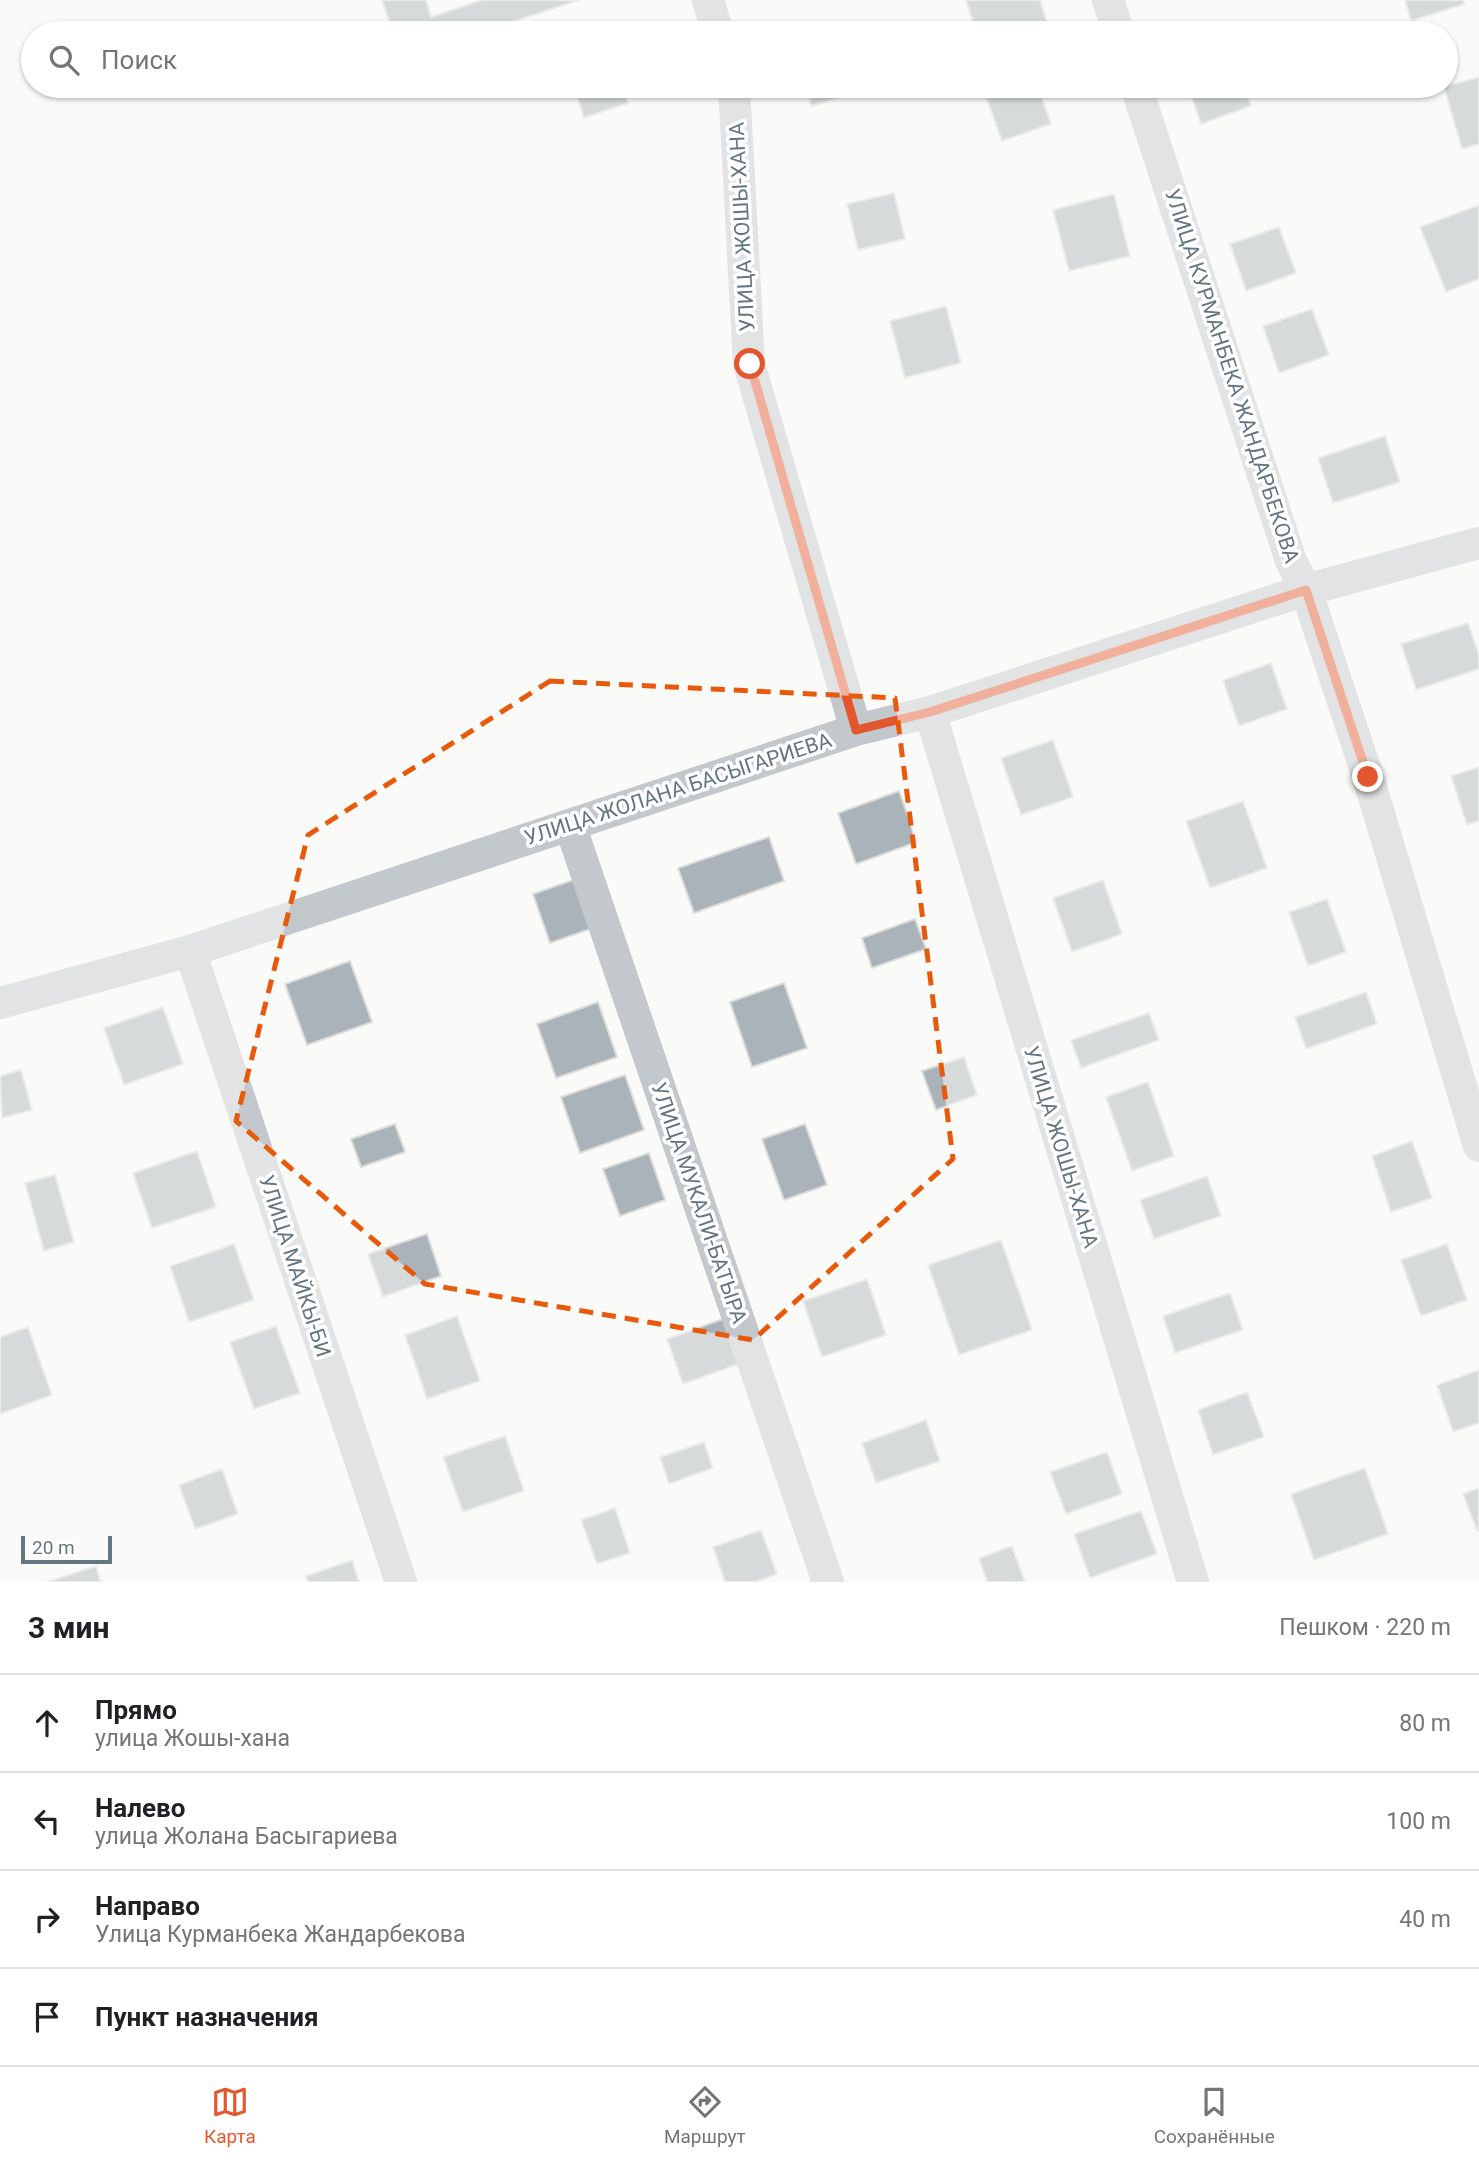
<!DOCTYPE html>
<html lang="ru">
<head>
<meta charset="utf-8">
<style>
  :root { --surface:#fff; --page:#f2f2f2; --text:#202124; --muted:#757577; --line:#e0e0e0; --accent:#e4572e }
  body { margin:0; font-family:Roboto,sans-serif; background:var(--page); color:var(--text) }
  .scale { position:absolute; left:21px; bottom:18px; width:91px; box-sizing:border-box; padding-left:7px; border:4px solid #657683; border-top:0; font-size:19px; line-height:24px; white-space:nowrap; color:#657683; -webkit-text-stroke:5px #fff; paint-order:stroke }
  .stop { position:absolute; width:21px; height:21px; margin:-16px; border:5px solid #e4572e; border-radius:50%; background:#fff }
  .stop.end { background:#e4572e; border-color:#fff; box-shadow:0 2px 7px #0008 }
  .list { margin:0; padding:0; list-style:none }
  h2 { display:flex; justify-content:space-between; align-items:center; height:91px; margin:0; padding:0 28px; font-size:30px }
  h2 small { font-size:23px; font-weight:400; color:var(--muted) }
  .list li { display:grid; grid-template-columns:46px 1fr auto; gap:21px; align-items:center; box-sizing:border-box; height:98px; padding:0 28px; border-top:2px solid var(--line) }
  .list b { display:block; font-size:26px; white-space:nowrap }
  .list p { margin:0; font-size:23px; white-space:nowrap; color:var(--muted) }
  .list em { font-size:23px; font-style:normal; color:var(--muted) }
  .icon { flex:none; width:38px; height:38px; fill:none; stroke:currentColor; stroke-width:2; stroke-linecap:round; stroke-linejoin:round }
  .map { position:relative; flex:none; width:1479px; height:1582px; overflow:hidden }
  .search { position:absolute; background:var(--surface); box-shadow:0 2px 5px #0004; left:21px; right:21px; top:21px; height:77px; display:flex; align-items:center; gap:18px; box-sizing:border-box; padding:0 24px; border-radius:38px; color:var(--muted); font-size:26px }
  .sheet { height:483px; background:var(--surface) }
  nav { display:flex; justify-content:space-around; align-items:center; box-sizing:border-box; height:98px; border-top:2px solid var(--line); background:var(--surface); font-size:19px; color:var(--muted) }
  nav a { display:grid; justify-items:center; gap:4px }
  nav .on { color:var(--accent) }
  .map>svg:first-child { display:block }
</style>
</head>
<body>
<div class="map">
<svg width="1479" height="1582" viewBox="0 0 1479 1582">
  <rect width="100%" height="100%" fill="#fafaf8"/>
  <path fill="#aab3b9" stroke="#dcdcda" stroke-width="2" d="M 382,0 L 426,0 L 431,17 L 482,0 L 579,0 L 478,33 L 393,33 Z
    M 966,0 L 1040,0 L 1050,33 L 976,33 Z
    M 1405,0 L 1463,0 L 1465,4 L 1411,21 Z
    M 1479,77 L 1479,144 L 1462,149 L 1444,87 Z
    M 574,86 L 623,86 L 628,103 L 584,118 Z
    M 806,86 L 867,86 L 868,89 L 811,106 Z
    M 1010,86 L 1038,86 L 1051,124 L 1002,141 L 985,94 Z
    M 1188,86 L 1243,86 L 1251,106 L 1201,124 Z
    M 894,193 L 905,239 L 858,250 L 847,204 Z
    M 1114,194 L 1130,256 L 1069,271 L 1053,210 Z
    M 1479,205 L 1479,279 L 1446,292 L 1420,227 Z
    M 1279,227 L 1296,273 L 1246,291 L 1230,244 Z
    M 946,306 L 961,363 L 905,378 L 890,321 Z
    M 1312,309 L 1329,355 L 1279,373 L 1263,326 Z
    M 1385,436 L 1400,482 L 1333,503 L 1318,458 Z
    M 1468,623 L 1479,655 L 1479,669 L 1416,690 L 1401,644 Z
    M 1271,663 L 1287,709 L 1239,726 L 1223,680 Z
    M 1053,740 L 1073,797 L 1021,815 L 1001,758 Z
    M 1479,767 L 1479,821 L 1467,825 L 1451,776 Z
    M 899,791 L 917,842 L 856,864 L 838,813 Z
    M 1243,801 L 1267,868 L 1210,888 L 1186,821 Z
    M 769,837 L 784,881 L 694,913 L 678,868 Z
    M 573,880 L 590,929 L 550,943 L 533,894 Z
    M 1103,880 L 1122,934 L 1072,952 L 1053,898 Z
    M 1327,899 L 1346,952 L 1308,966 L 1289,912 Z
    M 915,919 L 926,949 L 872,968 L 862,938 Z
    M 350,961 L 372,1022 L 307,1045 L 285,984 Z
    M 784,983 L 807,1048 L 752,1067 L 730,1002 Z
    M 1366,992 L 1377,1024 L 1306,1049 L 1295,1017 Z
    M 598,1002 L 617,1057 L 556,1078 L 537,1024 Z
    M 163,1007 L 183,1064 L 124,1085 L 104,1028 Z
    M 1149,1013 L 1159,1040 L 1081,1068 L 1071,1040 Z
    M 964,1057 L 977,1095 L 936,1110 L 922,1071 Z
    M 21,1070 L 32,1110 L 2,1118 L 0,1076 Z
    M 625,1075 L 644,1130 L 580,1153 L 561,1097 Z
    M 1148,1082 L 1174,1156 L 1132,1171 L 1106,1097 Z
    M 395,1124 L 405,1152 L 361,1167 L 351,1139 Z
    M 805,1124 L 827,1185 L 784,1200 L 762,1139 Z
    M 1412,1141 L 1432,1198 L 1391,1212 L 1372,1156 Z
    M 197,1151 L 216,1207 L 152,1228 L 133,1173 Z
    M 649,1153 L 665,1200 L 620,1216 L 603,1169 Z
    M 55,1175 L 74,1242 L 44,1251 L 25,1183 Z
    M 1207,1176 L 1221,1216 L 1154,1239 L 1140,1200 Z
    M 427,1234 L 441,1276 L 383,1297 L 368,1254 Z
    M 1001,1240 L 1032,1330 L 959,1355 L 928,1265 Z
    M 234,1244 L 254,1300 L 189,1322 L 170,1266 Z
    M 1447,1244 L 1467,1300 L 1421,1316 L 1401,1260 Z
    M 867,1279 L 886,1335 L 822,1357 L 803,1301 Z
    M 1230,1293 L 1243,1330 L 1175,1353 L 1163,1316 Z
    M 457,1316 L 480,1381 L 427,1399 L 405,1335 Z
    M 723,1319 L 739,1364 L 683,1384 L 667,1339 Z
    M 276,1326 L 300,1393 L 254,1409 L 230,1342 Z
    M 28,1327 L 52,1395 L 0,1414 L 0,1337 Z
    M 1479,1370 L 1479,1423 L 1453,1432 L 1437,1385 Z
    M 1247,1392 L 1264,1437 L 1213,1455 L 1198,1410 Z
    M 926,1420 L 940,1461 L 876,1483 L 862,1443 Z
    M 505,1436 L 524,1491 L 463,1512 L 443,1457 Z
    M 704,1442 L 713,1468 L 669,1484 L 660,1457 Z
    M 1107,1452 L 1122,1494 L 1066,1514 L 1050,1472 Z
    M 1365,1468 L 1388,1534 L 1314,1560 L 1291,1494 Z
    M 222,1469 L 238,1514 L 195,1529 L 179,1485 Z
    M 1479,1488 L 1479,1530 L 1477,1531 L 1463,1494 Z
    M 615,1508 L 630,1553 L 597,1564 L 581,1520 Z
    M 1141,1511 L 1157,1554 L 1090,1578 L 1074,1534 Z
    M 761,1530 L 777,1574 L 755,1582 L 725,1582 L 713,1547 Z
    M 1012,1546 L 1025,1582 L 987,1582 L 979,1558 Z
    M 352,1560 L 359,1582 L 308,1582 L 306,1576 Z
    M 96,1566 L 101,1582 L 47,1582 Z"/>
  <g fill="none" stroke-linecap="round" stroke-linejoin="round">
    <path stroke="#c3c8cc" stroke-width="32" d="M 708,0 L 718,33
      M 1108,0 L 1119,33
      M 734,86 L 749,364 L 856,730
      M 1136,86 L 1291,561 L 1306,590 L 1368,777 L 1479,1146
      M 930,712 L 1193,1582
      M 570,825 L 828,1582
      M 190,951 L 401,1582
      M 0,1003 L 190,951 L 856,730 L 930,712 L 1306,590 L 1479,543"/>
  </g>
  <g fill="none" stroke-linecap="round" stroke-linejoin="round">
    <path stroke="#e4572e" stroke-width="9" d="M 750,364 L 856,730 L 930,712 L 1306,590 L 1368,777"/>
  </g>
  <path d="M0 0H1479V1582H0ZM 550,681 L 895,698 L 953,1159 L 753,1340 L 425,1284 L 236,1121 L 308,835 Z" fill="#fafaf8" fill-opacity=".55" fill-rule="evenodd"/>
  <path fill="none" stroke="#e8590c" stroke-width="5" stroke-dasharray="14 9" stroke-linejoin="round" d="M 550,681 L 895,698 L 953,1159 L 753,1340 L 425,1284 L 236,1121 L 308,835 Z"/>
  <g text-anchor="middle" stroke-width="7" stroke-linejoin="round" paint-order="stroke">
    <g font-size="21" fill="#657683" stroke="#fff">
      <text transform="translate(742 227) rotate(-93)" y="7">УЛИЦА ЖОШЫ-ХАНА</text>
      <text transform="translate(1232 376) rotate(72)" y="7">УЛИЦА КУРМАНБЕКА ЖАНДАРБЕКОВА</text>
      <text transform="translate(678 789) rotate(-18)" y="7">УЛИЦА ЖОЛАНА БАСЫГАРИЕВА</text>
      <text transform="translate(1061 1147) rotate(73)" y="7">УЛИЦА ЖОШЫ-ХАНА</text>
      <text transform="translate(699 1203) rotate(71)" y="7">УЛИЦА МУКАЛИ-БАТЫРА</text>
      <text transform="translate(295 1266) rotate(72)" y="7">УЛИЦА МАЙКЫ-БИ</text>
    </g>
  </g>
</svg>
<div class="scale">20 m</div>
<div class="stop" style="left:750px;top:364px"></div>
<div class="stop end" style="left:1368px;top:777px"></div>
<div class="search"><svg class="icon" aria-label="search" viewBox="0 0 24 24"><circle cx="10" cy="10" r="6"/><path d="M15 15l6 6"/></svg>Поиск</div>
</div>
<section class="sheet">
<h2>3 мин<small>Пешком · 220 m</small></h2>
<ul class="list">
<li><svg class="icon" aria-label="ahead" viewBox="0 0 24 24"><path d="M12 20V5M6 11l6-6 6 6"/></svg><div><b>Прямо</b><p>улица Жошы-хана</p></div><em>80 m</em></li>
<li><svg class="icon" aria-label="left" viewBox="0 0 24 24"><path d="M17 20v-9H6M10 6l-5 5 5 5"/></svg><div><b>Налево</b><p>улица Жолана Басыгариева</p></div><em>100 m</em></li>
<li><svg class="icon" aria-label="right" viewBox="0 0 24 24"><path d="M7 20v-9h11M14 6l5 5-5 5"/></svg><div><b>Направо</b><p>Улица Курманбека Жандарбекова</p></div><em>40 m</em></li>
<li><svg class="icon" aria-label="arrive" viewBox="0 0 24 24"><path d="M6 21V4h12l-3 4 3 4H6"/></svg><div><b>Пункт назначения</b></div></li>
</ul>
</section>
<nav>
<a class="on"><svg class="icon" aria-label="map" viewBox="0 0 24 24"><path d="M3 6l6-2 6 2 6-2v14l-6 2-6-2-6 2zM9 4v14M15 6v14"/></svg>Карта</a>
<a><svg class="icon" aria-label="directions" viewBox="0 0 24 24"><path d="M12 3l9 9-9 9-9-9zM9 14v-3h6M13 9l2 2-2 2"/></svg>Маршрут</a>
<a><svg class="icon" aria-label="saved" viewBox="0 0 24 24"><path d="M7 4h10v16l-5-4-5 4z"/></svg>Сохранённые</a>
</nav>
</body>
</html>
